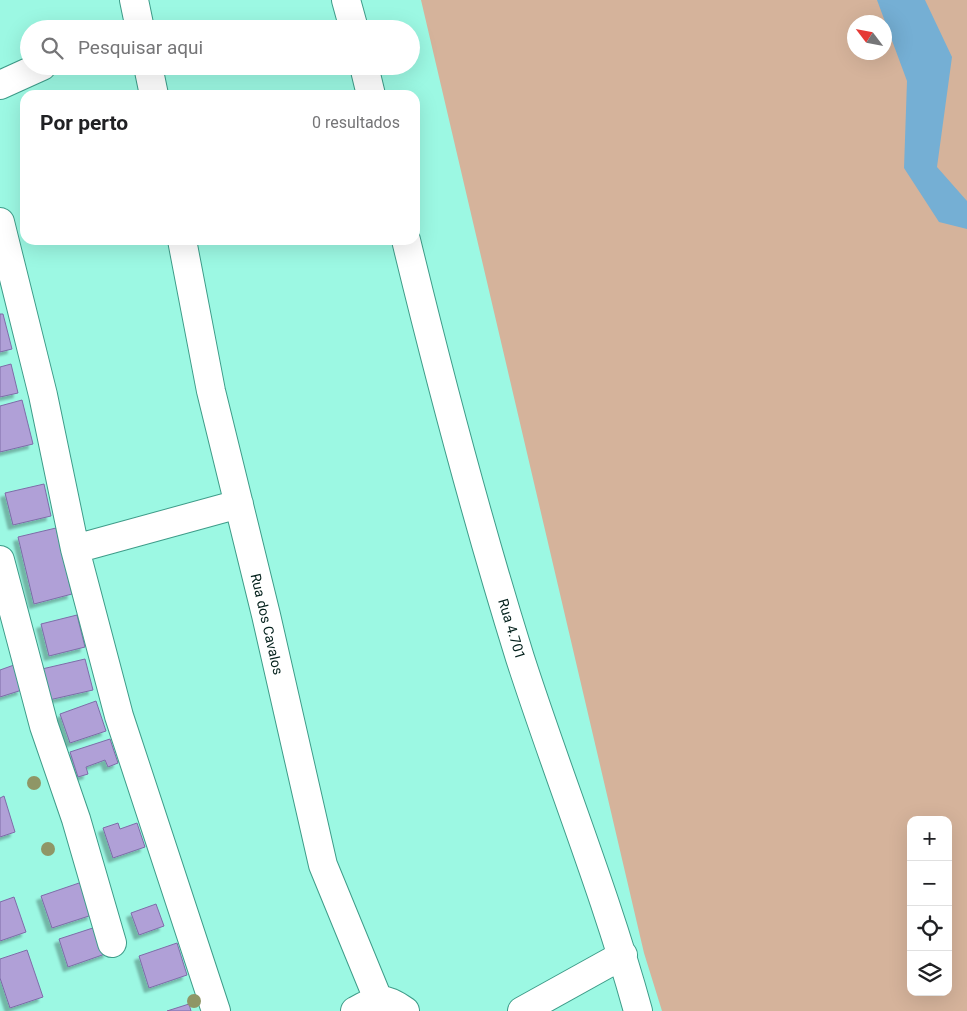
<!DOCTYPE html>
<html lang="pt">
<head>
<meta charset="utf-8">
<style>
  :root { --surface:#fff; --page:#f2f2f2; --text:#202124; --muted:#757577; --line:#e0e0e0 }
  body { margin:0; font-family:Roboto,sans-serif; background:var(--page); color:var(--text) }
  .controls { position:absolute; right:15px; bottom:15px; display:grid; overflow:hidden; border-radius:10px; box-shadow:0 5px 20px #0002 }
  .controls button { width:45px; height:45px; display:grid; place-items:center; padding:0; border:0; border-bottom:1px solid var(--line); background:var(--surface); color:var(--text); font:25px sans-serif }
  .compass { position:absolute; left:847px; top:15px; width:45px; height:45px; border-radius:50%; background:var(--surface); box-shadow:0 5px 20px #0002; rotate:302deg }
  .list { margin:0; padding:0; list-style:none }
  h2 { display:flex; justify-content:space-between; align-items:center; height:65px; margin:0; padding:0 20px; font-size:21px }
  h2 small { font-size:16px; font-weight:400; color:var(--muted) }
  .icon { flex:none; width:28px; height:28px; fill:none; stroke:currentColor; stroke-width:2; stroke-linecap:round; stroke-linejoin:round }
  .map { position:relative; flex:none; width:967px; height:1011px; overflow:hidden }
  .search { position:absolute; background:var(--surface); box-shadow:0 5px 20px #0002; left:20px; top:20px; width:400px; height:55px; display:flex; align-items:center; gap:12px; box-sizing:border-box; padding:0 18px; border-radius:28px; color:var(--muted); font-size:19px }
  .panel { position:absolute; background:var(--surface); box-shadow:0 5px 20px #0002; left:20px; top:90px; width:400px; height:155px; border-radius:15px }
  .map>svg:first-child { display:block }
</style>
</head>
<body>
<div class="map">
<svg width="967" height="1011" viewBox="0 0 967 1011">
  <defs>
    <filter id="shadow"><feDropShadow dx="-4.5" dy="4.5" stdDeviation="1" flood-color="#0004"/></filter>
  </defs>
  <rect width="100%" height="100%" fill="#9cf8e3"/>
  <path fill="#d5b39b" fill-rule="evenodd" d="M 421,0 L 967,0 L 967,1011 L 662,1011 L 644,953 ZM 854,22 L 884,22 L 884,52 L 854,52 ZM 911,820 L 948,820 L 948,992 L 911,992 Z"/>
  <path fill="#75afd4" d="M 877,0 L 925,0 L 952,57 L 937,167 L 967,201 L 967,229 L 939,222 L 904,168 L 907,81 Z"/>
  <path fill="#b0a0d7" stroke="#7e6ca8" filter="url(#shadow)" d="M 0,314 L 3,314 L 12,349 L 0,352 Z
    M 11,364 L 18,393 L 0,397 L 0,367 Z
    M 22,400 L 33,444 L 0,452 L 0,406 Z
    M 44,484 L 51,516 L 13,525 L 5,493 Z
    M 56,528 L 72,594 L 34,604 L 18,537 Z
    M 77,615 L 85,647 L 49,656 L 41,624 Z
    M 85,659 L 93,690 L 49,700 L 42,669 Z
    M 14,665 L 22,690 L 0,697 L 0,670 Z
    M 96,701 L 106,731 L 70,743 L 60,714 Z
    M 110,739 L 118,763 L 108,767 L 105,760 L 86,767 L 88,774 L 78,777 L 70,752 Z
    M 4,796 L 15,832 L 0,837 L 0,798 Z
    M 118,823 L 120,829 L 137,823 L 145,847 L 113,858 L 103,828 Z
    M 82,882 L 92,915 L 52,928 L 41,896 Z
    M 14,897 L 26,932 L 0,941 L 0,902 Z
    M 156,904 L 164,926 L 139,935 L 131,913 Z
    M 99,926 L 108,953 L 68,967 L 59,939 Z
    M 177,943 L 187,975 L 149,988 L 139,956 Z
    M 27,950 L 43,997 L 10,1008 L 0,978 L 0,959 Z
    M 189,1004 L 191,1011 L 167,1011 Z"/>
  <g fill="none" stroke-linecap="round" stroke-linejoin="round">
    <defs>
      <path id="minor" d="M 134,0 L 140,29
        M 346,0 L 354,29
        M 148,66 L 154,95
        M 364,66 L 371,95
        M 0,85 L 42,66
        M 0,222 L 43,395 L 75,549 L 119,716 L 216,1011
        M 182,240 L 211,391 L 266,615 L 323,865 L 378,999
        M 406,240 C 440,380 477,520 520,658 C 558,776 605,891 638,1011
        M 75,549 L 239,504
        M 0,560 L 44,726 L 76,819 L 112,943
        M 355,1011 C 378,999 383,995 405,1011
        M 522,1011 L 623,955"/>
    </defs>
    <use href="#minor" stroke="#3e9c89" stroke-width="30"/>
    <use href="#minor" stroke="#fff" stroke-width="28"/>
  </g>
  <g fill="#8f9666">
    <circle cx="34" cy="783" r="7"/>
    <circle cx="48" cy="849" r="7"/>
    <circle cx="194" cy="1001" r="7"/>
  </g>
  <g text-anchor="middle" stroke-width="4.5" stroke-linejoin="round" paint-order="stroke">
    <g font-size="14" fill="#03201b" stroke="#fff">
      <text transform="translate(267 624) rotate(77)" y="5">Rua dos Cavalos</text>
      <text transform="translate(512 629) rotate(73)" y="5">Rua 4.701</text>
    </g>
  </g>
</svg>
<div class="controls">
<button>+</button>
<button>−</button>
<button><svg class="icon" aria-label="locate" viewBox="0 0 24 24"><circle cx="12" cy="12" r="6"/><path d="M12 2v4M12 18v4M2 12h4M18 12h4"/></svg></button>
<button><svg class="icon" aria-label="layers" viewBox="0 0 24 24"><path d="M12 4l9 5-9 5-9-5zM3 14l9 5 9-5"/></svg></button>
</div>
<svg class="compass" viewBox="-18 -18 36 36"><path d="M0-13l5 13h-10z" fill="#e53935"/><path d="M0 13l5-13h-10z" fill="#757577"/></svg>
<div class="search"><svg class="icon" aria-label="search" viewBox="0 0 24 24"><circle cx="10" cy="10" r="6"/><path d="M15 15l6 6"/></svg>Pesquisar aqui</div>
<section class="panel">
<h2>Por perto<small>0 resultados</small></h2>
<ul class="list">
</ul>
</section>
</div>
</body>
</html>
